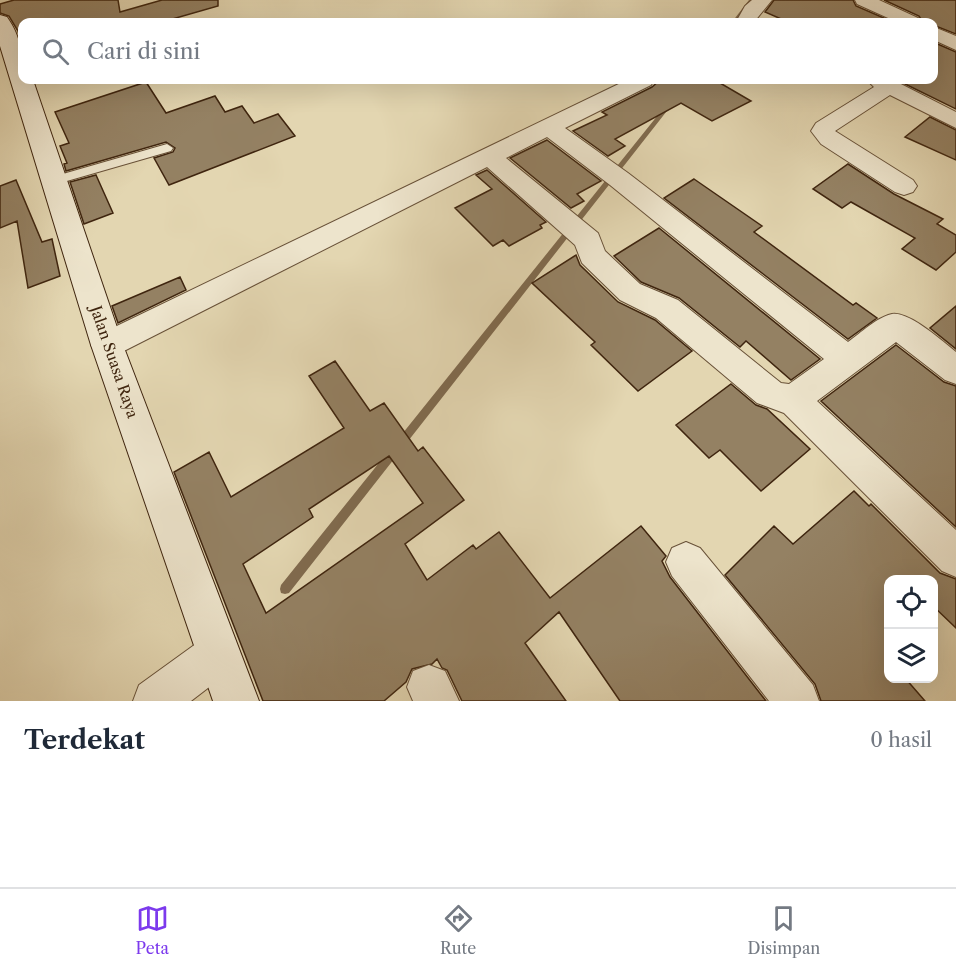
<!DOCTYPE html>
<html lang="id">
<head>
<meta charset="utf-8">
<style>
  :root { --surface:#fff; --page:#f6f6f7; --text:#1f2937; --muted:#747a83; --line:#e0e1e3; --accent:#7c3aed }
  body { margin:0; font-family:"Libre Caslon Text",serif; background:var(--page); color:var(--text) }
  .controls { position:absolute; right:18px; bottom:18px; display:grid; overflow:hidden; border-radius:12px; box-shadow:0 6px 24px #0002 }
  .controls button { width:54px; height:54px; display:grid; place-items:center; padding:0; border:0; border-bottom:2px solid var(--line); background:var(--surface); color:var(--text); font:30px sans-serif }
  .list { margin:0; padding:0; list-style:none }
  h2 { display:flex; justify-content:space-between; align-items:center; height:78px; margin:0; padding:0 24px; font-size:26px }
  h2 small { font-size:20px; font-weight:400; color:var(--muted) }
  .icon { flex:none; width:33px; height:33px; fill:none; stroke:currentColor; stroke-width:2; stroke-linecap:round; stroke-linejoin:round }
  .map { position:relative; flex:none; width:956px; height:701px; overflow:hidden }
  .search { position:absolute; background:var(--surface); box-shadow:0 6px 24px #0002; left:18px; right:18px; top:18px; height:66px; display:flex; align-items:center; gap:15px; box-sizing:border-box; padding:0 21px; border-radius:12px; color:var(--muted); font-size:22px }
  .sheet { height:186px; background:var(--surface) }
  nav { display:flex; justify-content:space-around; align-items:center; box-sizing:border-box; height:84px; border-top:2px solid var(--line); background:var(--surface); font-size:16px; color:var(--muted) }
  nav a { display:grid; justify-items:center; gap:3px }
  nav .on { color:var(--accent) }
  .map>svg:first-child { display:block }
</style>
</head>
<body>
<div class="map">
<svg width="956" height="701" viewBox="0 0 956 701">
  <rect width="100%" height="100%" fill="#e3d6b1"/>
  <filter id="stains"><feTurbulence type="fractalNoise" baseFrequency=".00333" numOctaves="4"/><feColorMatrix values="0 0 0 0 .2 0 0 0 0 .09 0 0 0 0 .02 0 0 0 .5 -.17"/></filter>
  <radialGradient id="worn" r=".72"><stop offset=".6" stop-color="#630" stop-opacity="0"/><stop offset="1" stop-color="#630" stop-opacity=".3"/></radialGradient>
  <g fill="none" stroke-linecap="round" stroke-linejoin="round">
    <path fill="#806b4f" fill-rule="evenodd" d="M 749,0 L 754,0 L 736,22 L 732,22 Z
      M 668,104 L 670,105 L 670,107 L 289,593 L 285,594 L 281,593 L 280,589 L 281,585 L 666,105 Z"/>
  </g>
  <path fill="#948163" stroke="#3f250f" stroke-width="1.5" fill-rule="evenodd" d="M 14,0 L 118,0 L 120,12 L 162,0 L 218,0 L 218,6 L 162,22 L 22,22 L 22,48 L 18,31 L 9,16 L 0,13 L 0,4 Z
    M 774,0 L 853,0 L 856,6 L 893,22 L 788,22 L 765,12 Z
    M 884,0 L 956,0 L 956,34 L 933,25 L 933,22 L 923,22 L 919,16 Z
    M 933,42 L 956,52 L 956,109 L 897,80 L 933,80 Z
    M 660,80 L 715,80 L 751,101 L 712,121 L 681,103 L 615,139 L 625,146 L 608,156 L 573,131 L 607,115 L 602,112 L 652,87 Z
    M 146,82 L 166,113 L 215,96 L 225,112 L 242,106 L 254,123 L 278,114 L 295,136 L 169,185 L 154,158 L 173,152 L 175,148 L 166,142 L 66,171 L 64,164 L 67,163 L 60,146 L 69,143 L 55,112 Z
    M 930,117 L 956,130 L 956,160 L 905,137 Z
    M 547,140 L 601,181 L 577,194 L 584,201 L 571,208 L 510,158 Z
    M 848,164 L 894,194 L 943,219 L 937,224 L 956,235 L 956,252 L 936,270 L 902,249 L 915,238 L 851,202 L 842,208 L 813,189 Z
    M 487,170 L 546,222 L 540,225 L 542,228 L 509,246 L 503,240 L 493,246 L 455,208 L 492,189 L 476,175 Z
    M 96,175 L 113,213 L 84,224 L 70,182 Z
    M 694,179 L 762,226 L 754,232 L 853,305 L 856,303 L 877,318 L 848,339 L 664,198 Z
    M 16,180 L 42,242 L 52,239 L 60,276 L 28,288 L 17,221 L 0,228 L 0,186 Z
    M 659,228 L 820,359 L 791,380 L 746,341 L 740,347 L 679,298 L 641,282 L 614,256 Z
    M 576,255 L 580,265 L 618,302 L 655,320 L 692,351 L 638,391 L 591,345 L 595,342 L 532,283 Z
    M 180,277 L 186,290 L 118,323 L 112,306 Z
    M 956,306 L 956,349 L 930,328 Z
    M 896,345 L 944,382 L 956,386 L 956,527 L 821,401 Z
    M 335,361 L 370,411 L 384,403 L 418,451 L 423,447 L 464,500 L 405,544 L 427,580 L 473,545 L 476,549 L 499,532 L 550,598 L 641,526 L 666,556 L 662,561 L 670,577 L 766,701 L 620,701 L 559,612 L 525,643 L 566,701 L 462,701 L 447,670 L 442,668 L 437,659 L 432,664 L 412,669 L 406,682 L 384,701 L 263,701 L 174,472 L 209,452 L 231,497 L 344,428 L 309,376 ZM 389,456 L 423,503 L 266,613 L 243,564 L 313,517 L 309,509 Z
    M 731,384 L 756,405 L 767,409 L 810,449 L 761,491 L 720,450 L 709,458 L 676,425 Z
    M 854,491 L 869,506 L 871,504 L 940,573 L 956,579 L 956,628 L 933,606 L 933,579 L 888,579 L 888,678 L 905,678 L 925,701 L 821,701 L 815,684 L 725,575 L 774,526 L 793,544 Z"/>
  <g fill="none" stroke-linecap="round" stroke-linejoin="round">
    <defs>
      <path id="lane" d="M 167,144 L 173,148 L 171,151 L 53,185 L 47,181 L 49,178 Z"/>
      <path id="street" d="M 752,0 L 772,0 L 754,22 L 736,22 L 745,6 Z
        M 855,0 L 879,0 L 918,18 L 921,22 L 897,22 L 857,4 Z
        M 934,27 L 956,36 L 956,50 L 934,40 Z
        M 627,80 L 654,80 L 651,85 L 565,128 L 628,173 L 848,342 C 861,333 877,317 892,314 C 909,311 942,341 956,352 L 956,384 L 945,380 L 896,342 L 817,401 L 956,530 L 956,577 L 942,571 L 784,413 L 757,403 L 656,318 L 620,300 L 582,263 L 575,245 L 487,167 L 118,354 L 107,358 L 96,354 L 91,345 L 96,336 ZM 547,137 L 610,185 L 824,359 L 789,384 L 781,383 L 678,300 L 640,284 L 605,251 L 598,233 L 506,158 Z
        M 867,80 L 893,80 L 956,112 L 956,128 L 890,95 L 835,131 L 913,180 L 917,186 L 913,192 L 904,195 L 895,192 L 821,144 L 811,131 L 816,123 L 874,87 Z
        M 686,542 L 700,548 L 813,685 L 819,701 L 769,701 L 672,576 L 666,562 L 672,548 Z
        M 219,632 L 234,638 L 240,653 L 234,668 L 191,701 L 133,701 L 139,685 L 204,638 Z
        M 429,665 L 445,671 L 459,701 L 413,701 L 407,687 L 413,671 Z"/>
      <path id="secondary" d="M 0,15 L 7,17 C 22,38 22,55 22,80 L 33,80 L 123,345 L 259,701 L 213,701 L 91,345 L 0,46 Z"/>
    </defs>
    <use href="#lane" stroke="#685138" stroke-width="2"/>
    <use href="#street" stroke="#685138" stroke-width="2"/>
    <use href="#secondary" stroke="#3f250f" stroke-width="2"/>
    <use href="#lane" fill="#ede4cc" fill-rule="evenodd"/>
    <use href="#street" fill="#ede4cc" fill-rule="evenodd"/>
    <use href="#secondary" fill="#ede4cc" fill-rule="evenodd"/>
  </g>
  <g text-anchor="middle" stroke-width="4.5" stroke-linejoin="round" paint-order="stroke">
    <g font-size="15" fill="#3f250f" stroke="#ede4cc">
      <text transform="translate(114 362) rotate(71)" y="5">Jalan Suasa Raya</text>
    </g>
  </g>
  <rect width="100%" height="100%" filter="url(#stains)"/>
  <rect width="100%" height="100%" fill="url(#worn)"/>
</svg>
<div class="controls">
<button><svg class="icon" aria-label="locate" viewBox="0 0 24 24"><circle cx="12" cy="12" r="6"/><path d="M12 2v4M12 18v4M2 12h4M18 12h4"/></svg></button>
<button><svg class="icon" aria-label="layers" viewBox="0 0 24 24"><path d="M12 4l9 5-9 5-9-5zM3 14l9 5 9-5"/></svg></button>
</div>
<div class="search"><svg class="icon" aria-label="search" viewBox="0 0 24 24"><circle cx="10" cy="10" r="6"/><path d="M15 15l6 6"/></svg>Cari di sini</div>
</div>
<section class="sheet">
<h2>Terdekat<small>0 hasil</small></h2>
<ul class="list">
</ul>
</section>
<nav>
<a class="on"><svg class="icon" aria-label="map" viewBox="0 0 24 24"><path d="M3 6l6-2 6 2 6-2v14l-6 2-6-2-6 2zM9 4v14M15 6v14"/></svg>Peta</a>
<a><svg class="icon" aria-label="directions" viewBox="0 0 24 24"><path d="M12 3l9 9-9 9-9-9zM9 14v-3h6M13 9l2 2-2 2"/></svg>Rute</a>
<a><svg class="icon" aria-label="saved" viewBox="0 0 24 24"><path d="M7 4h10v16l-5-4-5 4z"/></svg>Disimpan</a>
</nav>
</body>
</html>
